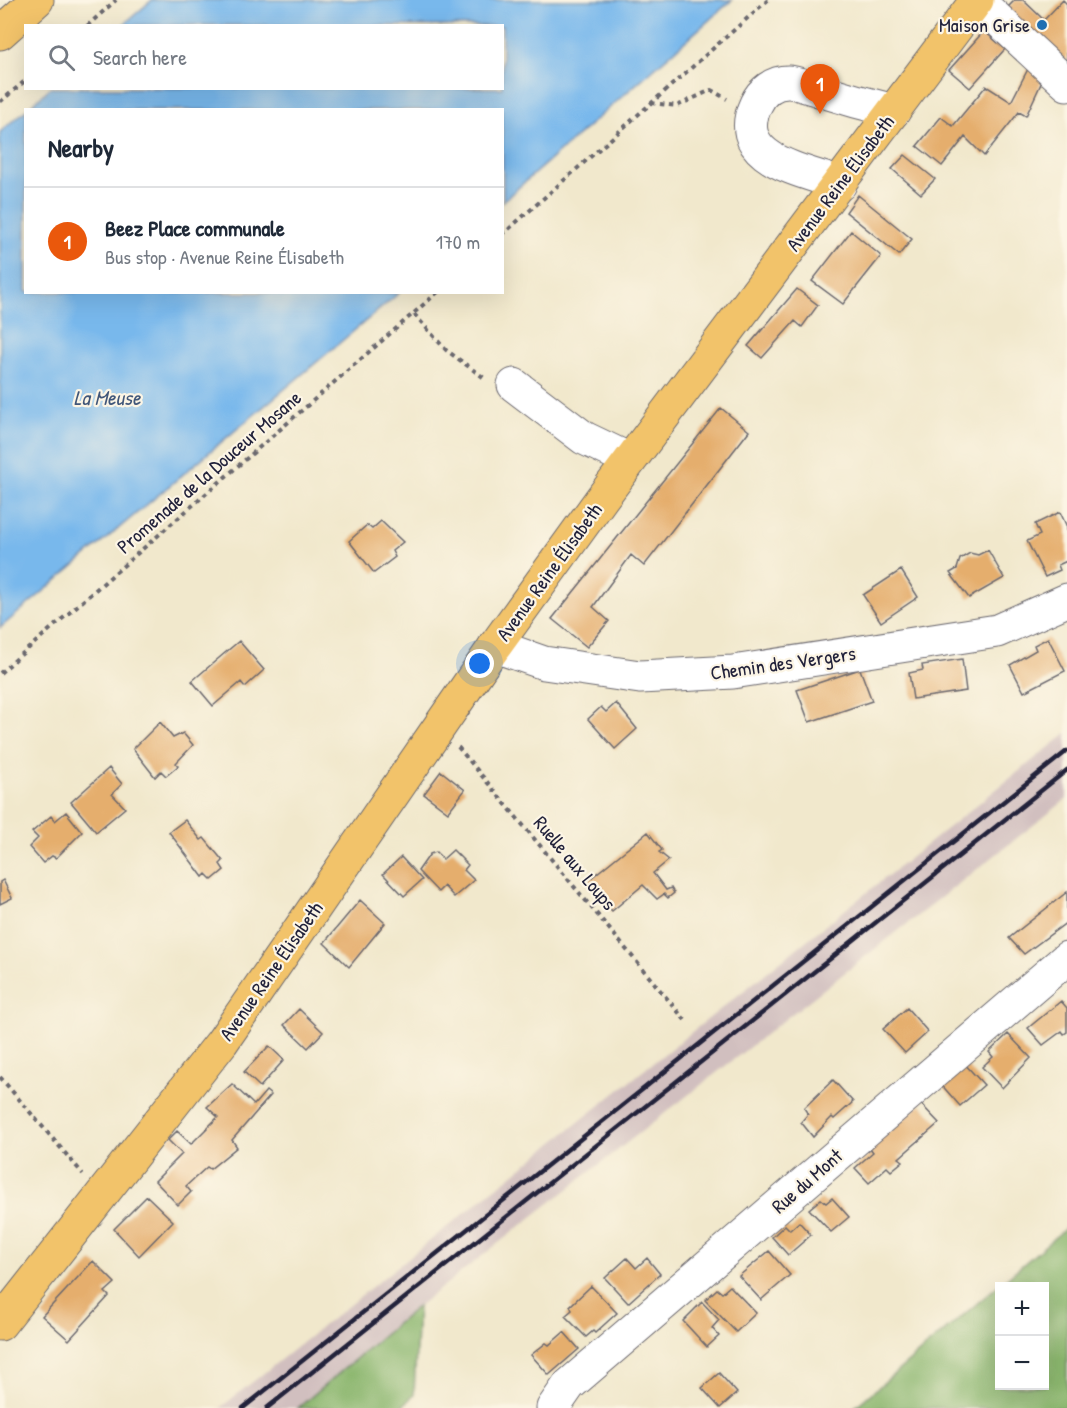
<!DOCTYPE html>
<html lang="en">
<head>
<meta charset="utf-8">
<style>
  :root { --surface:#fff; --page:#f6f6f7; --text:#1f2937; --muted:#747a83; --line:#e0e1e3; --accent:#ea580c }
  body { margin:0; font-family:"Patrick Hand",sans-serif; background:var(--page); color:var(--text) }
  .controls { position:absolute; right:18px; bottom:18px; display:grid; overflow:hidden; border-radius:0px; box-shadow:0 6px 24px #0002 }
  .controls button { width:54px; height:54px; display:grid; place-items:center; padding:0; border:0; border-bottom:2px solid var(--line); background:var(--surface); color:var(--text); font:30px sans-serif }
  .you { position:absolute; left:480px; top:664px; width:21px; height:21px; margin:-15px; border:4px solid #fff; border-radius:50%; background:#1a73e8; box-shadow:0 0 0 9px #1a73e833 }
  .badge { display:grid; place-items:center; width:39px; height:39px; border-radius:50%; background:var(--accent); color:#fff; font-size:20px; font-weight:700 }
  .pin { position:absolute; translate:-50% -50px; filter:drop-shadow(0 2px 3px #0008) }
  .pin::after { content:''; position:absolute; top:32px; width:21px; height:18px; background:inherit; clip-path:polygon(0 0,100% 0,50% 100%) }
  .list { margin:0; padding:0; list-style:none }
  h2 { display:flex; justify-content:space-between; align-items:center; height:78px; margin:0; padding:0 24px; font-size:26px }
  h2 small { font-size:20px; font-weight:400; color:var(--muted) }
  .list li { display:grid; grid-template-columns:39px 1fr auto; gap:18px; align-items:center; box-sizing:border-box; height:108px; padding:0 24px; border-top:2px solid var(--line) }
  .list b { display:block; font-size:22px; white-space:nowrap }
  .list p { margin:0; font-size:20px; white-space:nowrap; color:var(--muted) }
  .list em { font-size:20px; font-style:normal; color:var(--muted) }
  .icon { flex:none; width:33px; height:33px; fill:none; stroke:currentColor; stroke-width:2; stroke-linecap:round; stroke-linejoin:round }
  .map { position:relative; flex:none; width:1067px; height:1408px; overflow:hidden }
  .search { position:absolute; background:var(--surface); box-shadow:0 6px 24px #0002; left:24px; top:24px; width:480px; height:66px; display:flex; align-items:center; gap:15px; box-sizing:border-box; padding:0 21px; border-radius:0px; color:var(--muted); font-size:22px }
  .panel { position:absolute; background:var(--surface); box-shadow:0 6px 24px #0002; left:24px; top:108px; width:480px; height:186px; border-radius:0px }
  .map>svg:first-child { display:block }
</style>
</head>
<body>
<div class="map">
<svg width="1067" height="1408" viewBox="0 0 1067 1408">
  <rect width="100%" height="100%" fill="#fcf5e5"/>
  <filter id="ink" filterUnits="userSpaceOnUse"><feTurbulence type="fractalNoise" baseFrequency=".0167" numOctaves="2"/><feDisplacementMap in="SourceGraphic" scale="12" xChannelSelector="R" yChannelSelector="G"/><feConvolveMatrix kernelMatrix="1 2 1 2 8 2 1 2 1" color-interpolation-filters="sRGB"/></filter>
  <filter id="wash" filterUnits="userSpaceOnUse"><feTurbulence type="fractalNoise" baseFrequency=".008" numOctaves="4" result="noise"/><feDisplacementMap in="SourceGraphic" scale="24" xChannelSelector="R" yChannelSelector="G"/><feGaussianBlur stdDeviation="1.35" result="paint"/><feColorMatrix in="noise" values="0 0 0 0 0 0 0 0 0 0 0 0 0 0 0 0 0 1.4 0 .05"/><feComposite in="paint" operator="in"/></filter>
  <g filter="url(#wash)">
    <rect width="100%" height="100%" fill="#f1e8cc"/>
    <path fill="#d1bfbf" d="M 1067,733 L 1067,799 L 418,1306 L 298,1408 L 220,1408 Z"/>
    <path fill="#8ab66d" stroke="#566c54" stroke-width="1.5" fill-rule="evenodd" d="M 1067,1227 L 1067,1408 L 854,1408 ZM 1000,1286 L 1044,1286 L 1044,1386 L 1000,1386 Z
      M 418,1306 L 414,1395 L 400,1408 L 298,1408 Z"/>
    <path fill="#78b8ec" stroke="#4d6d94" stroke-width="1.5" d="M 152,0 L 732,0 L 503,201 L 502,110 L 26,110 L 50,88 L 502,88 L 502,26 L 123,25 Z
      M 26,110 L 26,292 L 399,293 L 0,628 L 0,132 Z"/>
    <g id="blocks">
      <path fill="#e5ae6d" d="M 1015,0 L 1023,0 L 1044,20 L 1063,0 L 1067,4 L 1067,62 L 1004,11 Z
        M 984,31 L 1005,49 L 970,88 L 949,70 Z
        M 1029,67 L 1044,77 L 1026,116 L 1019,112 L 984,156 L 965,137 L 942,166 L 917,146 L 941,117 L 953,126 L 986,86 L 1011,102 Z
        M 905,155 L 935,179 L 921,194 L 892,169 Z
        M 858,195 L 912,239 L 899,255 L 846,212 Z
        M 851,231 L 881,256 L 843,304 L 812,281 Z
        M 797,289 L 818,305 L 802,327 L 795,321 L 762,358 L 748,346 Z
        M 721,408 L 749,431 L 644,566 L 631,555 L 593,607 L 609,621 L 587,647 L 552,619 Z
        M 1060,512 L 1067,527 L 1067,561 L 1058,565 L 1060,570 L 1045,577 L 1027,541 L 1040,535 L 1035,524 Z
        M 381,521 L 403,542 L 392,551 L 395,557 L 374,573 L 349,541 L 367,525 L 372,529 Z
        M 988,550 L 1004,578 L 969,598 L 950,573 L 957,569 L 960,559 L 970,553 L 978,555 Z
        M 901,570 L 918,597 L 881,622 L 863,595 Z
        M 1048,638 L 1065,671 L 1024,692 L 1010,665 L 1036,650 L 1034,645 Z
        M 239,641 L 264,670 L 245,687 L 241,682 L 213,706 L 192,681 Z
        M 962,659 L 966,691 L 913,699 L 909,673 L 923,670 L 922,665 Z
        M 860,669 L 872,701 L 809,722 L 797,690 Z
        M 616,703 L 637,729 L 615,749 L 588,719 L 601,707 L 606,712 Z
        M 160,722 L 173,738 L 183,733 L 193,745 L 176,763 L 178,766 L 166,776 L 161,771 L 155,777 L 133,749 Z
        M 109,768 L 122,784 L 112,794 L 125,808 L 96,832 L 71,802 Z
        M 441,771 L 465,790 L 448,812 L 424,794 Z
        M 66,812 L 82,832 L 56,858 L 52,856 L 43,863 L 29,847 L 38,838 L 32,832 L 51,816 L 55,821 Z
        M 185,820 L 201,840 L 204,838 L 223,861 L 220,864 L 224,870 L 212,880 L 206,874 L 203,877 L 169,832 Z
        M 648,832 L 662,850 L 659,852 L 669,860 L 653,873 L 666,890 L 671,888 L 674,893 L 668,898 L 664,894 L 657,899 L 643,885 L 612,911 L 586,882 Z
        M 453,850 L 468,865 L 464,870 L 474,880 L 454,897 L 444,886 L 438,892 L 418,871 L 430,854 L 436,852 L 443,859 Z
        M 401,857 L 422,880 L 404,896 L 383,874 Z
        M 3,880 L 12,898 L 0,904 L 0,882 Z
        M 1067,892 L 1067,922 L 1024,954 L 1009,938 Z
        M 360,900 L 385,923 L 349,967 L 324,943 Z
        M 1061,1001 L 1067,1008 L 1067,1032 L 1064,1034 L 1062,1031 L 1043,1045 L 1028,1028 Z
        M 907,1008 L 928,1032 L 905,1053 L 883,1029 Z
        M 299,1009 L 323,1032 L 308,1048 L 284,1025 Z
        M 1008,1034 L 1031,1058 L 1002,1088 L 982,1067 L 993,1057 L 989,1052 Z
        M 269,1046 L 284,1060 L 260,1087 L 244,1072 Z
        M 962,1061 L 984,1085 L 960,1106 L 939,1082 Z
        M 833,1080 L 853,1102 L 834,1119 L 832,1117 L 813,1137 L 801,1122 L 808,1114 L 804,1108 Z
        M 232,1084 L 254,1105 L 266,1091 L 271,1095 L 232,1140 L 237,1147 L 210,1169 L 207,1167 L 186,1186 L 191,1192 L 178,1205 L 155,1181 L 182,1154 L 168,1140 L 177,1131 L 191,1144 L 218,1117 L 207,1107 Z
        M 921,1104 L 939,1123 L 899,1158 L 903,1161 L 891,1171 L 887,1167 L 869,1183 L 855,1168 L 873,1152 L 870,1148 Z
        M 147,1196 L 173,1221 L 139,1256 L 114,1229 Z
        M 832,1198 L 849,1217 L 831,1232 L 809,1209 L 821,1199 L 826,1203 Z
        M 799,1222 L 811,1235 L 788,1255 L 772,1237 L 785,1225 L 790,1230 Z
        M 769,1251 L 790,1275 L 761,1300 L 739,1276 Z
        M 627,1258 L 636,1268 L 647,1258 L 660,1274 L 628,1303 L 605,1278 Z
        M 93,1261 L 115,1283 L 105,1292 L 109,1296 L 69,1340 L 42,1316 Z
        M 591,1286 L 617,1313 L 595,1333 L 593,1331 L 586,1337 L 565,1316 L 572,1310 L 570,1306 Z
        M 730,1286 L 756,1313 L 736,1332 L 705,1300 L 717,1289 L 722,1293 Z
        M 702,1302 L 719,1320 L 712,1328 L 719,1336 L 707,1347 L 683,1321 Z
        M 564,1332 L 579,1349 L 549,1375 L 531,1355 L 546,1343 L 549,1345 Z
        M 719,1373 L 737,1393 L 720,1408 L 702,1388 Z"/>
    </g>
  </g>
  <g filter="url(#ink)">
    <use href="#blocks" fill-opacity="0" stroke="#6a676e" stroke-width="1.5"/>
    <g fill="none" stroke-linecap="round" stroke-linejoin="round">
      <defs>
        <path id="minor" d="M 977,0 L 1067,84
          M 840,184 C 802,170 730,159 756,104 C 762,91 774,82 788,82 C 797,82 810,88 819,90 C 844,98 869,105 894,111
          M 514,385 L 584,438 L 630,460
          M 495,646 L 544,663 L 640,677 L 733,672 L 997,631 L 1067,600
          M 553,1408 L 569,1385 L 1067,958"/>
        <path id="major" d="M 0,33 L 37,0
          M 0,1324 L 222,1042 L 495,646 L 602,498 L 977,0"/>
      </defs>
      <use href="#minor" stroke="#6a676e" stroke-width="35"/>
      <use href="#major" stroke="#6a676e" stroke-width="35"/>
      <path stroke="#6a676e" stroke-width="4" stroke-dasharray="4.5 4.5" stroke-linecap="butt" d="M 87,26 L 116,0
        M 0,102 L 26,80
        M 651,103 L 677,106 L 711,90 L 727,99
        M 502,235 L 768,0
        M 414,314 L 446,350 L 487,380
        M 0,673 L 438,292
        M 458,747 L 685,1020
        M 0,1077 L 83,1174"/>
      <use href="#minor" stroke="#fff" stroke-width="33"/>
      <use href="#major" stroke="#f2c36a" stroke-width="33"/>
      <path stroke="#22223b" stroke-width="4.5" d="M 243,1408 L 1067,751
        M 267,1408 L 1067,770"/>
    </g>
  </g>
  <circle fill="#1f6fb2" stroke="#fcf5e5" stroke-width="2" cx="1042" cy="25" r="6"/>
  <g text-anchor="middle" stroke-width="4.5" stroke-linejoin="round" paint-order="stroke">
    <g font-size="20" fill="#22223b" stroke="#fcf5e5" text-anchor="end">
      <text x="1030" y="32">Maison Grise</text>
    </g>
    <g font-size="20" fill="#22223b" stroke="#fcf5e5">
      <text transform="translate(840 183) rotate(-53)" y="7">Avenue Reine Élisabeth</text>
      <text transform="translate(209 472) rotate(-41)" y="7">Promenade de la Douceur Mosane</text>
      <text transform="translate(549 572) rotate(-54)" y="7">Avenue Reine Élisabeth</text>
      <text transform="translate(783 663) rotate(-8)" y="7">Chemin des Vergers</text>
      <text transform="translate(575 863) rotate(50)" y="7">Ruelle aux Loups</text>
      <text transform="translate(271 971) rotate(-55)" y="7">Avenue Reine Élisabeth</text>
      <text transform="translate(807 1181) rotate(-41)" y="7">Rue du Mont</text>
    </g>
    <g font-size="21" font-style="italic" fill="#405679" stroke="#fcf5e5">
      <text x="107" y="405">La Meuse</text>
    </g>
  </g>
</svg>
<div class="controls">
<button>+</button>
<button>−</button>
</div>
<div class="you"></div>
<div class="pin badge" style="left:820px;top:114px">1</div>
<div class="search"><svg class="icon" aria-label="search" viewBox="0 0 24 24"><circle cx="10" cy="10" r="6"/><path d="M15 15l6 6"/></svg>Search here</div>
<section class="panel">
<h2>Nearby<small></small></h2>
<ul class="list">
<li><span class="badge">1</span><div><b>Beez Place communale</b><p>Bus stop · Avenue Reine Élisabeth</p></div><em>170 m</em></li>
</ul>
</section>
</div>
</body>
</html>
